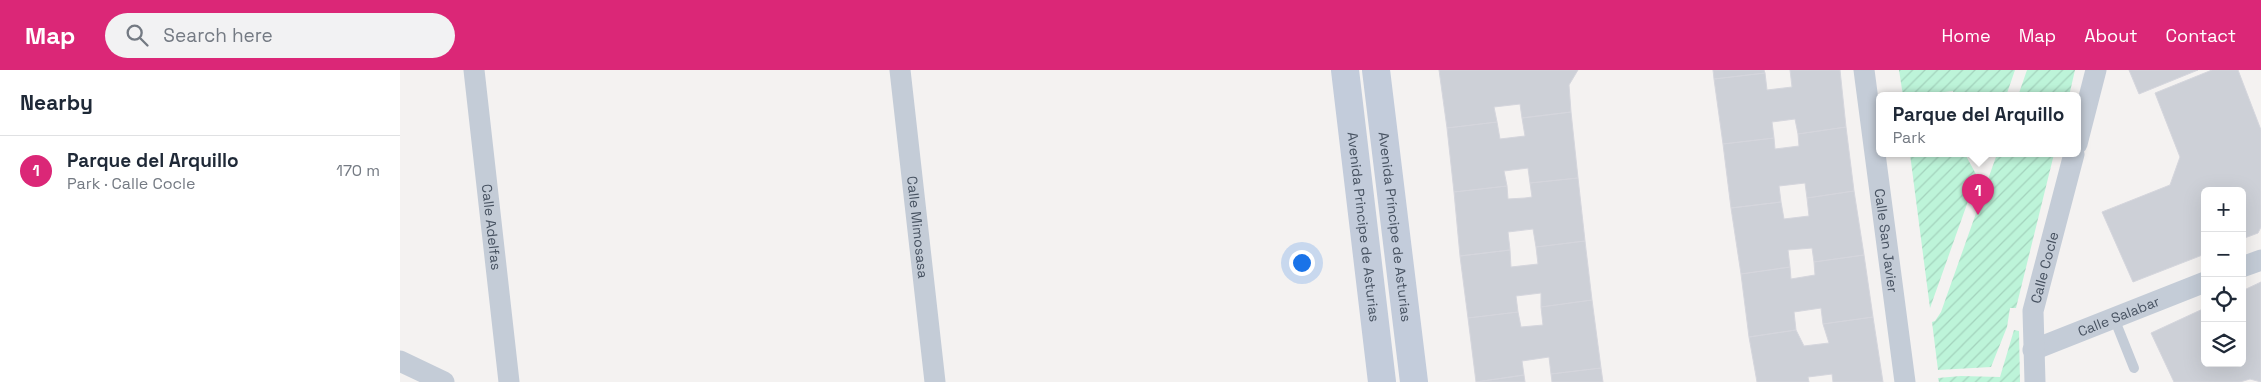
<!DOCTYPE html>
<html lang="en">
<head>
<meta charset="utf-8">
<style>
  :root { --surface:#fff; --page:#f2f2f3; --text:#1f2937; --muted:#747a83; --line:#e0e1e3; --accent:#db2777 }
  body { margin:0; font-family:"Space Grotesk",sans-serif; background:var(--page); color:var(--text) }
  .controls { position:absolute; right:15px; bottom:15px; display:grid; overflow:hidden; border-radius:8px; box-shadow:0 5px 20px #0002 }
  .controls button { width:45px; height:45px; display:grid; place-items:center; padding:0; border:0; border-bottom:1px solid var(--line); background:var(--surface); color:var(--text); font:25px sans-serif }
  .you { position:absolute; left:901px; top:192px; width:18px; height:18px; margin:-12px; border:4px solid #fff; border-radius:50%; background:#1a73e8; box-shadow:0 0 0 8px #1a73e833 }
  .badge { display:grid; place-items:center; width:32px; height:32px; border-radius:50%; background:var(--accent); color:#fff; font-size:16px; font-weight:700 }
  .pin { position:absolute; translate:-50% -41px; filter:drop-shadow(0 1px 2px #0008) }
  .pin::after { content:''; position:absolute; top:26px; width:18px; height:15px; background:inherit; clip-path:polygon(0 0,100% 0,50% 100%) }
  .popup { position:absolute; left:1476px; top:22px; width:205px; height:65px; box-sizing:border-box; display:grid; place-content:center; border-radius:8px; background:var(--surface); filter:drop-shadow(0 1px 4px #0005); font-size:16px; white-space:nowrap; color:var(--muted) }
  .popup b { font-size:19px; color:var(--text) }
  .popup::after { content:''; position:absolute; left:50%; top:100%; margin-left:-10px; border:10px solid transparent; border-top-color:var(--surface) }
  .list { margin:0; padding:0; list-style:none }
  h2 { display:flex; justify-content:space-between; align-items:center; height:65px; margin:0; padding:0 20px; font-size:21px }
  h2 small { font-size:16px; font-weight:400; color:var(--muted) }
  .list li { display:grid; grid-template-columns:32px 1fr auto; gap:15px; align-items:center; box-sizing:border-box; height:70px; padding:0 20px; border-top:1px solid var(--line) }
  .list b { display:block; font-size:19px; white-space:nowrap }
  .list p { margin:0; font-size:16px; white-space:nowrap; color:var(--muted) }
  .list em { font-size:16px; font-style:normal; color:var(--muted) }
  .icon { flex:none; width:28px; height:28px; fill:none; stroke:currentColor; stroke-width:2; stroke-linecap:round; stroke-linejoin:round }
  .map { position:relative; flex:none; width:1861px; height:312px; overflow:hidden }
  header { display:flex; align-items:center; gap:30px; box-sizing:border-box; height:70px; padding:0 25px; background:var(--accent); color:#fff }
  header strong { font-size:24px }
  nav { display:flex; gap:28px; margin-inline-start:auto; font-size:18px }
  .search { width:350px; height:45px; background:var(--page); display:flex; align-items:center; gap:12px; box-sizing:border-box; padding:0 18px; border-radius:28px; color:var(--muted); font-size:19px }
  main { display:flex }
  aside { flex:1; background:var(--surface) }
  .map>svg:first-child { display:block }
</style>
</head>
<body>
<header>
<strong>Map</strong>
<div class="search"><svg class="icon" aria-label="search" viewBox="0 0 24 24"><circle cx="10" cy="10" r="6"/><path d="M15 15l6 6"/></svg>Search here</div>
<nav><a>Home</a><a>Map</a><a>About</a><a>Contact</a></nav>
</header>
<main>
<aside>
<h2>Nearby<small></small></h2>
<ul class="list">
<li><span class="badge">1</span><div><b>Parque del Arquillo</b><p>Park · Calle Cocle</p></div><em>170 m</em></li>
</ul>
</aside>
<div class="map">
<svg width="1861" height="312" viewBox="0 0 1861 312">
  <defs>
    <pattern id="garden-furrows" width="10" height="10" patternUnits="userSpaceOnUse" patternTransform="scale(1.25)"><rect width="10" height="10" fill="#bdf4d9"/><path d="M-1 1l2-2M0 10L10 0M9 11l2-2" fill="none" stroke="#a4d3bd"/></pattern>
  </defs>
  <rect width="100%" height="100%" fill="#f4f2f1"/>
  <path fill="url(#garden-furrows)" d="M 1499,0 L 1615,0 L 1606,26 L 1554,26 L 1553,21 L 1527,24 L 1527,26 L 1503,26 Z
    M 1627,0 L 1675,0 L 1669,26 L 1618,26 Z
    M 1510,84 L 1565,84 L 1577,106 L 1530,238 Z
    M 1597,84 L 1654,84 L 1616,238 L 1610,238 L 1607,257 L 1591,297 L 1538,300 L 1532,252 L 1535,251 L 1541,242 Z
    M 1614,260 L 1619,261 L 1620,312 L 1539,312 L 1538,308 L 1561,306 L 1600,307 Z"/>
  <path fill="#cdd0d7" stroke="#d5d6dd" d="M 1039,0 L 1178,0 L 1169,15 L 1171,42 L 1122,48 L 1120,34 L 1094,37 L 1097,52 L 1047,58 Z
    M 1313,0 L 1364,0 L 1365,3 L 1314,9 Z
    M 1390,0 L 1440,0 L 1446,57 L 1398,64 L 1395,49 L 1372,52 L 1374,68 L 1323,74 L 1314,9 L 1365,3 L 1367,20 L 1392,17 Z
    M 1729,0 L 1798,0 L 1739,24 Z
    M 1812,0 L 1838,0 L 1861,60 L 1861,157 L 1858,163 L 1842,169 L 1842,121 L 1805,121 L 1805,184 L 1733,212 L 1702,142 L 1770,115 L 1780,87 L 1755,23 Z
    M 1171,42 L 1178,108 L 1130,113 L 1128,98 L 1104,101 L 1107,116 L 1054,122 L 1047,58 L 1097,52 L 1100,69 L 1125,66 L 1122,48 Z
    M 1446,57 L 1454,121 L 1407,128 L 1405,113 L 1379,116 L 1381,132 L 1331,138 L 1323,74 L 1374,68 L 1375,79 L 1399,76 L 1398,64 Z
    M 1178,108 L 1185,171 L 1136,177 L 1133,159 L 1108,162 L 1110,180 L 1060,186 L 1054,122 L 1107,116 L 1108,129 L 1125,128 L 1132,127 L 1130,113 Z
    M 1454,121 L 1464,185 L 1414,192 L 1412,178 L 1388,180 L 1390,197 L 1341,204 L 1331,138 L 1381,132 L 1384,149 L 1409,146 L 1407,128 Z
    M 1185,171 L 1192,230 L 1141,237 L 1141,223 L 1116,226 L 1118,242 L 1068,248 L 1060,186 L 1110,180 L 1111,197 L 1138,194 L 1136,177 Z
    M 1464,185 L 1473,247 L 1423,254 L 1421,238 L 1394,242 L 1396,260 L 1349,267 L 1341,204 L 1390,197 L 1391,209 L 1415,205 L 1414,192 Z
    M 1861,212 L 1861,312 L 1850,309 L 1840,312 L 1774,312 L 1751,263 L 1805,238 L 1805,293 L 1842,293 L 1842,221 Z
    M 1192,230 L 1201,298 L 1151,304 L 1149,287 L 1122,291 L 1124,305 L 1076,312 L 1068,248 L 1118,242 L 1121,257 L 1143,255 L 1141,237 Z
    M 1473,247 L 1483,312 L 1433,312 L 1432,304 L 1408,307 L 1409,312 L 1357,312 L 1349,267 L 1396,260 L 1404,276 L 1429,273 L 1423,254 Z
    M 1201,298 L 1203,312 L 1152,312 L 1151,304 Z
    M 1124,305 L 1125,312 L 1076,312 Z"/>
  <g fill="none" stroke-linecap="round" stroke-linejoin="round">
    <path stroke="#c4ccd7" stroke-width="10" d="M 1714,248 L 1734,298"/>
    <g stroke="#c4ccd7" stroke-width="21">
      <path id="s1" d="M 74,0 L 109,312"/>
      <path id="s2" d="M 500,0 L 535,312"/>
      <path id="s3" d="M 1464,0 L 1505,312"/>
      <path d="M 1677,74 L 1696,0"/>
      <path d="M 1842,197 L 1861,190"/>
      <path id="s4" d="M 1633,280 L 1805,212"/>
      <path d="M 0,291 L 44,312"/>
      <path id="s5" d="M 1635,312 L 1633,241 L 1674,84"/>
    </g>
    <g stroke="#c3ccdb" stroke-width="28">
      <path id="s6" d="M 945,0 L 982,312"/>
      <path id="s7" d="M 976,0 L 1014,312"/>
    </g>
  </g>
  <g text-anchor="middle" stroke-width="5" stroke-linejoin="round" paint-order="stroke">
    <g font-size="14" fill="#475261" stroke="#fff">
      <text dy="5" stroke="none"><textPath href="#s1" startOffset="158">Calle Adelfas</textPath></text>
      <text dy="5" stroke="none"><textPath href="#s2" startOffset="158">Calle Mimosasa</textPath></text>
      <text dy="5" stroke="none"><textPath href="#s6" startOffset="158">Avenida Principe de Asturias</textPath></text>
      <text dy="5" stroke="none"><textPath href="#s7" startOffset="158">Avenida Príncipe de Asturias</textPath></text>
      <text dy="5" stroke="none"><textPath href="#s3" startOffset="172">Calle San Javier</textPath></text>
      <text dy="5" stroke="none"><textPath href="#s5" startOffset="116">Calle Cocle</textPath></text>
      <text dy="5" stroke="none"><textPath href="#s4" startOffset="92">Calle Salabar</textPath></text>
    </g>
  </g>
</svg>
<div class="controls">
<button>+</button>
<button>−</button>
<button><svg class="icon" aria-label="locate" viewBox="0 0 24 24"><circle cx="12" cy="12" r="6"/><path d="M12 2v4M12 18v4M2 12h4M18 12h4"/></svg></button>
<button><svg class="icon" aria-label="layers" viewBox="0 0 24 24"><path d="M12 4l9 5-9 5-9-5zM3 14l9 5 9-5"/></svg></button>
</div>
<div class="you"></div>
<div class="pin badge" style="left:1578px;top:145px">1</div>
<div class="popup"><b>Parque del Arquillo</b>Park</div>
</div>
</main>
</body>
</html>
